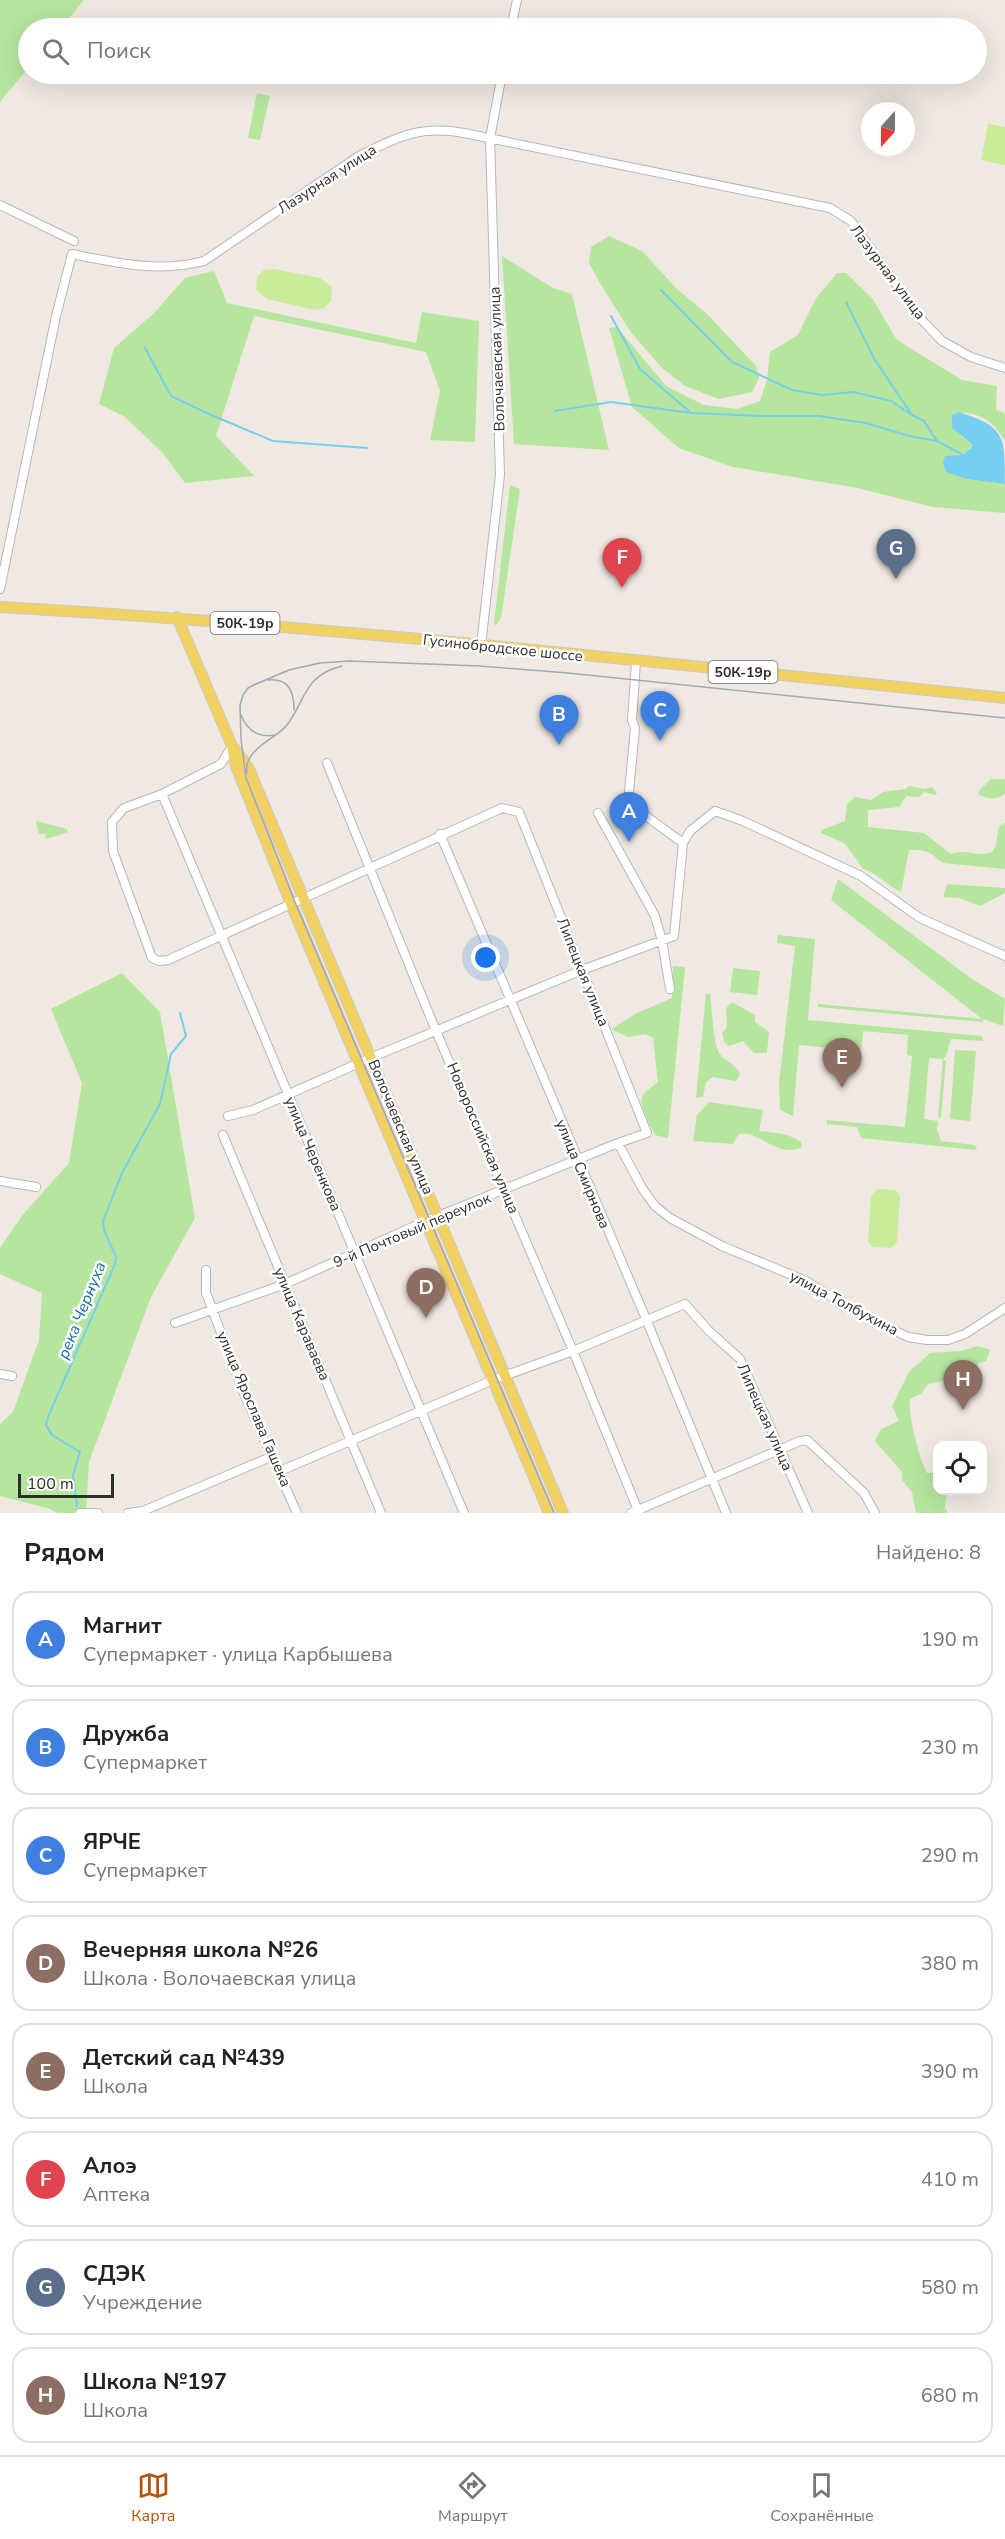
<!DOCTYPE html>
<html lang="ru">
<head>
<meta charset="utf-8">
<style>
  :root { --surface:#fff; --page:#f6f6f6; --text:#222; --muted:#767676; --line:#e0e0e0; --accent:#b45309 }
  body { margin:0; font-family:"Nunito Sans",sans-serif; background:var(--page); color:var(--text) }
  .controls { position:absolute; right:18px; bottom:18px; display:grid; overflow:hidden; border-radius:12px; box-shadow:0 6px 24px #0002 }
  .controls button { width:54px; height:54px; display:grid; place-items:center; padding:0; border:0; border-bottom:2px solid var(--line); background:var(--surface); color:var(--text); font:30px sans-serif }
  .compass { position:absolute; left:861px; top:102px; width:54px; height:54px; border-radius:50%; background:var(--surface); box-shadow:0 6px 24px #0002; rotate:201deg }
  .scale { position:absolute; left:18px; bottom:15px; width:96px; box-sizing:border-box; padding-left:6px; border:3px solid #2e2e2e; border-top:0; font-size:16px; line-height:21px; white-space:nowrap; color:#2e2e2e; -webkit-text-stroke:4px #fff; paint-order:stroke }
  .you { position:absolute; left:486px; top:958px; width:21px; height:21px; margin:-15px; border:4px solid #fff; border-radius:50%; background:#1a73e8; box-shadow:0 0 0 9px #1a73e833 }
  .badge { display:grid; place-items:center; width:39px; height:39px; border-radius:50%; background:var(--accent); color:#fff; font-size:20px; font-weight:700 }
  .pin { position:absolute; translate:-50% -50px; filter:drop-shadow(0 2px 3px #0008) }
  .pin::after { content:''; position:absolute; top:32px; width:21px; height:18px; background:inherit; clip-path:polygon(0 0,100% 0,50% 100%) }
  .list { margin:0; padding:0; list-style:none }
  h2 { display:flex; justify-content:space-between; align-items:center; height:78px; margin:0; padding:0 24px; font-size:26px }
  h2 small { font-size:20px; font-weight:400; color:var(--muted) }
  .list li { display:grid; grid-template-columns:39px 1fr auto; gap:18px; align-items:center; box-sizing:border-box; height:96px; margin:0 12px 12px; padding:0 12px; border:2px solid var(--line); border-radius:18px }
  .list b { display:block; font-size:22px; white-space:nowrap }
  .list p { margin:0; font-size:20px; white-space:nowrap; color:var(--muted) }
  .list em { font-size:20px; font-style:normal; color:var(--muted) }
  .icon { flex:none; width:33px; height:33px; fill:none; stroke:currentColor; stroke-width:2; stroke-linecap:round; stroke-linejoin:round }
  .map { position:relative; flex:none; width:1005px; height:1513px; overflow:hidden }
  .search { position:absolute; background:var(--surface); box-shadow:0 6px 24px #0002; left:18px; right:18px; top:18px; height:66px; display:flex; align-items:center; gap:15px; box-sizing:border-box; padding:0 21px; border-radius:33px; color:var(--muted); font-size:22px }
  .sheet { height:942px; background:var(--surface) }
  nav { display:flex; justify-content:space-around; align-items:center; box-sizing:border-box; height:84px; border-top:2px solid var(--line); background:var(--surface); font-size:16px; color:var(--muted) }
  nav a { display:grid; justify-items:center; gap:3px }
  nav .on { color:var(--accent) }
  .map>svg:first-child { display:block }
</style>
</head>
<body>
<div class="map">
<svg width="1005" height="1513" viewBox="0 0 1005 1513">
  <rect width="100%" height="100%" fill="#efe9e1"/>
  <path fill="#b6e59e" d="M 0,0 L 84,0 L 61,28 L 28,28 L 28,68 L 0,102 Z
    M 257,93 L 270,96 L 260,140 L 248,138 Z
    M 609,236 L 642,251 L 677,289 L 707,314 L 756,366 L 759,378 L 752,392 L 719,399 L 685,386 L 661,367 L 630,331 L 601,285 L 589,263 L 591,247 Z
    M 502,256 L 553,288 L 572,294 L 609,450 L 514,444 Z
    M 214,271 L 227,303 L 416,343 L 422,312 L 479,321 L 475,442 L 430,440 L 440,391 L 426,352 L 254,316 L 216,436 L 254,476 L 185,483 L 162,452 L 125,417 L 99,404 L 114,348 L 154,313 L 185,278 Z
    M 837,273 L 846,273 L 872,298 L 897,340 L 962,380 L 997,386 L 996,410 L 1005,414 L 1005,441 C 1001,436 998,430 993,425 C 984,416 964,409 952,415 L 961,436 L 972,444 L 968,452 L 966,479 L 1005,484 L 1005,513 L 933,507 L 858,488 L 733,467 L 679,448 L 632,407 L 609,328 L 617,327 L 666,386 L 704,405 L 737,409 L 760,401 L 767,380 L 770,352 L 798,335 L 816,298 Z
    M 510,485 L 520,489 L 501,618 L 496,625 L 494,624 Z
    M 991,779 L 1005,779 L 1005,794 C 995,800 990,799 979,795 L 979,791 Z
    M 910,786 L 923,789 L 932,787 L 937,793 L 935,795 L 924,792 L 919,797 L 906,796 L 899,807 L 868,810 L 868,827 L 924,833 L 951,854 C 964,848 978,858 992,852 L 996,845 L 999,826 L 1005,823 L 1005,869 L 943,863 L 930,853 L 920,850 L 909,850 L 901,892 C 887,885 878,874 862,868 C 856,858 850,850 844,843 L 821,833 L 822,830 L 845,821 L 847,804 L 855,797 L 871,800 L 883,792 L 905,789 Z
    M 36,821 L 67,829 L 68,832 L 46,839 L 45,834 L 39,834 Z
    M 838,879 L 972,979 L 1005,999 L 1003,1026 L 983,1019 L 983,1022 L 818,1007 L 818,1004 L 982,1019 L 831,900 Z
    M 947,884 L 1005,888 L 1005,893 L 980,906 L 959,898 L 943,897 Z
    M 778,935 L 815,939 L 808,1020 L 982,1036 L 983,1041 L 951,1039 L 946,1056 L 943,1059 L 946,1061 L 941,1117 L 938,1118 L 943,1059 L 929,1058 L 924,1119 L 938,1121 L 937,1130 L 941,1141 L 975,1145 L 977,1150 L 861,1138 L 857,1127 L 827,1124 L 827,1120 L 905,1127 L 912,1056 L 907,1055 L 908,1035 L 863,1031 L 861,1051 L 799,1045 L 793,1116 L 780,1110 L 779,1083 L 795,946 L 777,943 Z
    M 673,966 L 685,967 L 668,1138 L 655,1135 C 651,1127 637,1102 643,1095 C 647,1090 653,1086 658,1082 L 653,1038 L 646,1034 L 628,1037 L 611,1029 L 637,1013 L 672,998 Z
    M 733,968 L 760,971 L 757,995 L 730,992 Z
    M 122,973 L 160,1012 L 195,1218 L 151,1297 L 89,1462 L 86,1513 L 57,1513 L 50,1509 L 0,1496 L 0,1424 L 13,1412 L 39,1340 L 42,1293 L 0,1274 L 0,1248 L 22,1216 L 69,1163 L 82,1083 L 51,1009 Z
    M 706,994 L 710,994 C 712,1007 713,1040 718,1051 C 723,1061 738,1065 740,1075 L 736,1081 L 713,1077 L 706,1082 L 703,1097 L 696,1098 Z
    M 732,1002 L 755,1015 L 755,1022 L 769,1032 L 767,1053 L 754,1053 L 743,1041 L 729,1046 L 724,1042 L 722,1033 L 727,1027 L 726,1008 Z
    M 955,1050 L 976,1051 L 970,1121 L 950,1119 Z
    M 709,1102 L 763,1110 L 759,1131 C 775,1133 788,1133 801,1142 L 802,1147 C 777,1160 755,1126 738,1135 L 733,1144 L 693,1141 L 697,1115 Z
    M 978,1346 L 990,1350 L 986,1361 L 979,1363 L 975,1370 L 952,1371 L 947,1380 L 928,1384 L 921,1394 L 910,1399 C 908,1417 919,1457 927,1473 L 937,1473 L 938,1490 L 947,1491 L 945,1508 L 948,1513 L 916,1513 L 912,1492 L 902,1480 L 902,1472 L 875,1441 L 881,1429 L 899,1421 L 892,1406 L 909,1372 L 930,1353 L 961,1351 Z"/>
  <path fill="#c9ec9a" d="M 988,124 L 1005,127 L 1005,165 L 981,160 Z
    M 274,269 L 320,278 L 332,287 L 331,301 L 324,308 L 315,310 L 267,299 L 256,290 L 257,276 L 264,270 Z
    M 877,1189 L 896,1190 L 900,1196 L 897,1242 L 891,1248 L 873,1247 L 868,1242 L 871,1196 Z"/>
  <path fill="#75cff0" d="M 959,412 C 1005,427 1005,435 1005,484 L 966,479 L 946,472 L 943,463 L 945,456 L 963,455 L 971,448 L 972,444 L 952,428 L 952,415 Z"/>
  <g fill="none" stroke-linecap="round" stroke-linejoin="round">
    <path stroke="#75cff0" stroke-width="2" d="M 661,290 L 732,362 L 792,390 L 822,395 L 853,392 L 891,401 L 912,415
      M 846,302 L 875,360 L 912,415 L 924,421 L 937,441 L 963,455
      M 611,316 L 640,369 L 691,413 L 762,416 L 819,416 L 866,423 L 909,436 L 937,441
      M 145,348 L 171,396 L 209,414 L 273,441 L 367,448
      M 555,411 L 611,402 L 691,413
      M 77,1506 L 73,1475 L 80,1452 L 52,1435 L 46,1425 L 48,1417 L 115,1264 L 116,1257 L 104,1230 L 103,1221 L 122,1173 L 160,1104 L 171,1054 L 186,1036 L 180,1013"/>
    <defs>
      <path id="minor" d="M 511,28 L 517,0
        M 0,205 L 74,241
        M 0,589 L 56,316 L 72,254 C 117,263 159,273 204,261 L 359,156 C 397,137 420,125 464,133 L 830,208 L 851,221 L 921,319 L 942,341 L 971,357 L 1005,368
        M 481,646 L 500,475 L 490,138 L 502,74
        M 636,662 L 632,720 L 635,728 L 628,803 L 683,843 L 690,831 L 715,811 L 743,821 L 861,876 L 920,918 L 1005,956
        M 327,763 L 436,1031 L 573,1351 L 639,1513
        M 162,794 L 464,1513
        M 598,813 L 655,916 L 662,941 L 670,989
        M 440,834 L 646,1319 L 726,1513
        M 228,1116 L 253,1110 L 368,1059 L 582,970 L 674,936 L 683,843
        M 223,1135 L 381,1513
        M 618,1143 L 642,1188 L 655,1206 L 670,1218 L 722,1246 L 806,1281 L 851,1309 L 908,1337 L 927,1340 L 948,1340 L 965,1334 L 1005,1308
        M 0,1181 L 36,1187
        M 206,1270 L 206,1293 L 245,1396 L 297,1513
        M 175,1323 L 285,1284 L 426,1221 L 618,1143 L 647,1133 L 519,812 L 502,808 L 168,960 L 159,961 L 152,958 L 113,851 L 112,822 L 124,808 L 162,794 L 221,764 L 232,746
        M 0,1374 L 12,1376
        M 280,1471 L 493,1380 L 573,1351 L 685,1304 L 709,1331 L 740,1359 L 808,1513
        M 80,1513 L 98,1513
        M 128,1513 L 143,1511 L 273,1456
        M 631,1513 L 800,1441 L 807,1440 L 864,1493 L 875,1513"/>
      <path id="major" d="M 0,607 C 336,626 670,664 1005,698
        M 177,617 L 232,746 L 236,766 L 291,904 L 549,1513
        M 234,748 L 248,767 L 563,1513"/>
    </defs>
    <use href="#minor" stroke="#b4b7c1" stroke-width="10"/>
    <use href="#major" stroke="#c9c9c9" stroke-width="12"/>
    <use href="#minor" stroke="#fff" stroke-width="8"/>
    <use href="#major" stroke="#f2d163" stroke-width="10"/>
    <path stroke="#a3a6b8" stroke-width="1.5" d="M 268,680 C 289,678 294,692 294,710
      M 241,715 C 247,730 258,738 275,735
      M 247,773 C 243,749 275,740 287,725 C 306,700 304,675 342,666
      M 554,1513 L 295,902 L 246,778 L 241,739 L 240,705 L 243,695 L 248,688 L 256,684 L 289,670 L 320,663 L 350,661 L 480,666 L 568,673 L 1005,718"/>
  </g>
  <g text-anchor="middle" stroke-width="5" stroke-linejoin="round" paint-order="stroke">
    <g fill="#fff" stroke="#6d6d6d" stroke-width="1.5">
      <rect x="210.5" y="612" width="69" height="22" rx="4.5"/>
      <rect x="708.5" y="661" width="69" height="22" rx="4.5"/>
    </g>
    <g font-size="14" font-weight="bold" fill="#2e2e2e">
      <text x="245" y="628">50К-19р</text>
      <text x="743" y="677">50К-19р</text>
    </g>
    <g font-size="15" fill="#2e2e2e" stroke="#fff">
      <text transform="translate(327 179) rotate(-33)" y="5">Лазурная улица</text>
      <text transform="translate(888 272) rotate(53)" y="5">Лазурная улица</text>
      <text transform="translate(497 359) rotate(-92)" y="5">Волочаевская улица</text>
      <text transform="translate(503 648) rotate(6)" y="5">Гусинобродское шоссе</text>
      <text transform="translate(583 972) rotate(68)" y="5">Липецкая улица</text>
      <text transform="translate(401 1127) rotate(67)" y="5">Волочаевская улица</text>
      <text transform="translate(483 1138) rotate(67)" y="5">Новороссийская улица</text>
      <text transform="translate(313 1154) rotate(67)" y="5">улица Черенкова</text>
      <text transform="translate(583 1174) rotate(67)" y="5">улица Смирнова</text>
      <text transform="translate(412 1230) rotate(-23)" y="5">9-й Почтовый переулок</text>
      <text transform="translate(844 1303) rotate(28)" y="5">улица Толбухина</text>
      <text transform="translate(302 1324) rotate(67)" y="5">улица Караваева</text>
      <text transform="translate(254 1409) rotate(67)" y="5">улица Ярослава Гашека</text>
      <text transform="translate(765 1417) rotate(66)" y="5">Липецкая улица</text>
    </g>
    <g font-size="16" font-style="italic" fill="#0d6fa3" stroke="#fff">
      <text transform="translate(81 1310) rotate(-68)" y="6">река Чернуха</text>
    </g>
  </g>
</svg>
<div class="controls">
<button><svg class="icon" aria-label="locate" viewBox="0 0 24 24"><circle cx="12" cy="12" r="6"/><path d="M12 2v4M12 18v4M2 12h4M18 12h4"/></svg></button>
</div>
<svg class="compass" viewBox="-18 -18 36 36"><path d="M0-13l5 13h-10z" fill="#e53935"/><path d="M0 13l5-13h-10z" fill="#767676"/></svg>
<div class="scale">100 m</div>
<div class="you"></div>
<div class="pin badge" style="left:629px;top:842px;background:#3f7fe0">A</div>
<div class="pin badge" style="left:559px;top:745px;background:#3f7fe0">B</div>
<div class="pin badge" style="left:660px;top:741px;background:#3f7fe0">C</div>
<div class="pin badge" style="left:426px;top:1318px;background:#8d6e63">D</div>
<div class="pin badge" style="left:842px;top:1088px;background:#8d6e63">E</div>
<div class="pin badge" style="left:622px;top:588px;background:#e0444e">F</div>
<div class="pin badge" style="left:896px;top:579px;background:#5c6f8a">G</div>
<div class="pin badge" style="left:963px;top:1410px;background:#8d6e63">H</div>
<div class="search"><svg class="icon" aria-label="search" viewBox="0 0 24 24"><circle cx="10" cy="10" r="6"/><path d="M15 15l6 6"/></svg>Поиск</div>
</div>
<section class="sheet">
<h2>Рядом<small>Найдено: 8</small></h2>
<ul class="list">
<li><span class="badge" style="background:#3f7fe0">A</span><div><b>Магнит</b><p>Супермаркет · улица Карбышева</p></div><em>190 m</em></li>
<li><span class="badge" style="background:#3f7fe0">B</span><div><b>Дружба</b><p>Супермаркет</p></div><em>230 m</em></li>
<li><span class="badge" style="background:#3f7fe0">C</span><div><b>ЯРЧЕ</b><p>Супермаркет</p></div><em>290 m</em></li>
<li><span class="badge" style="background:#8d6e63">D</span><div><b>Вечерняя школа №26</b><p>Школа · Волочаевская улица</p></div><em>380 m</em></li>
<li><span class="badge" style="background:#8d6e63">E</span><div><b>Детский сад №439</b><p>Школа</p></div><em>390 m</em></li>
<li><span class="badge" style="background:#e0444e">F</span><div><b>Алоэ</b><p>Аптека</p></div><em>410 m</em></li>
<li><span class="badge" style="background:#5c6f8a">G</span><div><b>СДЭК</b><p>Учреждение</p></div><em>580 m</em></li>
<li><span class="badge" style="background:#8d6e63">H</span><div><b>Школа №197</b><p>Школа</p></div><em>680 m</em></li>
</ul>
</section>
<nav>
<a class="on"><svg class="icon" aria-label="map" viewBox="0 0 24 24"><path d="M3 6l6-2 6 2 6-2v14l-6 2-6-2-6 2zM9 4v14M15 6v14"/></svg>Карта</a>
<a><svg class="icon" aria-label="directions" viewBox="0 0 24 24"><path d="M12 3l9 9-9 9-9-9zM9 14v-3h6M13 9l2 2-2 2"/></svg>Маршрут</a>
<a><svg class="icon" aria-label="saved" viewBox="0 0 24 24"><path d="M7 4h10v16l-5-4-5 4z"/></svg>Сохранённые</a>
</nav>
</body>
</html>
